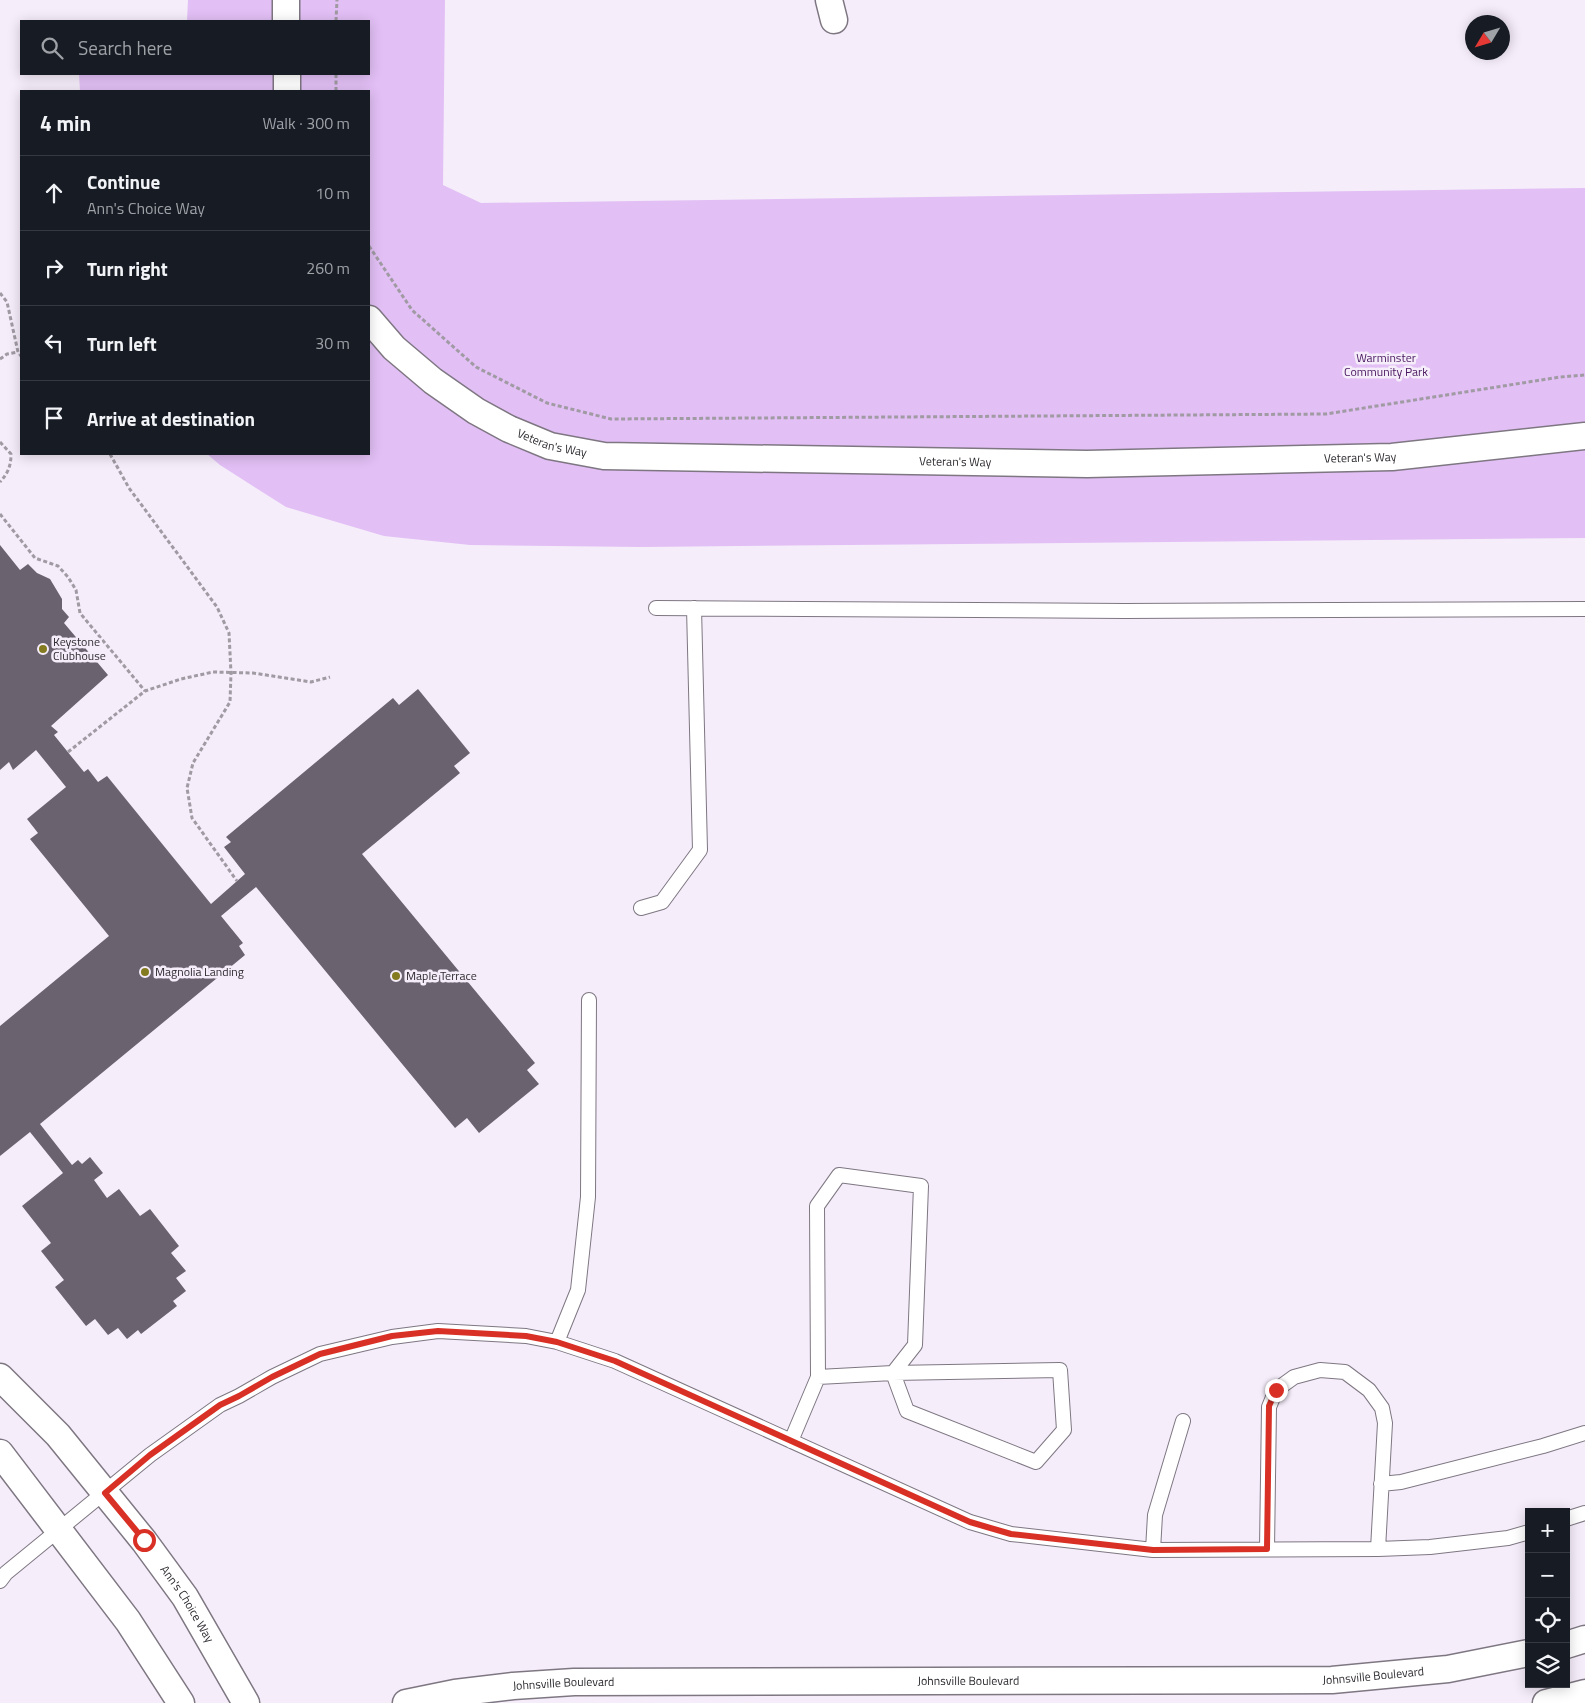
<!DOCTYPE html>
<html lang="en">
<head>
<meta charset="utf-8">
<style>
  :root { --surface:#171b24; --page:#242831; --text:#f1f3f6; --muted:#9ea1a6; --line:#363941 }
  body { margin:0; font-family:"Titillium Web",sans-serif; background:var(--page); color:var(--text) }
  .controls { position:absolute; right:15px; bottom:15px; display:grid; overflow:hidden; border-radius:0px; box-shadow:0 2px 12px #0003 }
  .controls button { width:45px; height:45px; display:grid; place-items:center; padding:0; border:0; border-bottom:1px solid var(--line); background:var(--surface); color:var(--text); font:25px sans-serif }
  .compass { position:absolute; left:1465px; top:15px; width:45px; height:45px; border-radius:50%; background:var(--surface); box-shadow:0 2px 12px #0003; rotate:232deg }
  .stop { position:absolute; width:15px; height:15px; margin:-11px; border:4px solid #d93025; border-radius:50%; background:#fff }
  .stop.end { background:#d93025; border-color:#fff; box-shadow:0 1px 5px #0008 }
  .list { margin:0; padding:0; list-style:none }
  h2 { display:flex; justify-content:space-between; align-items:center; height:65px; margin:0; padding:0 20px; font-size:21px }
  h2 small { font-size:16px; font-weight:400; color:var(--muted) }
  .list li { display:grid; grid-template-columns:32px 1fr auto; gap:15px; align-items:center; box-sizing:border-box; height:75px; padding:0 20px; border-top:1px solid var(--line) }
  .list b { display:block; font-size:19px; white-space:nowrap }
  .list p { margin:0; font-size:16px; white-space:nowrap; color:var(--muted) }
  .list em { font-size:16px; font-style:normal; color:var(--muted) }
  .icon { flex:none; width:28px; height:28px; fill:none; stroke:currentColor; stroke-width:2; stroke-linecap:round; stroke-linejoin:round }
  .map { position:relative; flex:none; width:1585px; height:1703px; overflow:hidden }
  .search { position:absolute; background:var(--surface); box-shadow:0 2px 12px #0003; left:20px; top:20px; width:350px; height:55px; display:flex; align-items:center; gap:12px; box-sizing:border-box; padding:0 18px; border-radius:0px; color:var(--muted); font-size:19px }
  .panel { position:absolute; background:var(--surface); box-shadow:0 2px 12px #0003; left:20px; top:90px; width:350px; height:365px; border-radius:0px }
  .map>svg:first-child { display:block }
</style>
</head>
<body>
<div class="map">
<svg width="1585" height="1703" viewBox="0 0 1585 1703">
  <rect width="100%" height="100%" fill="#f5edfa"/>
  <path fill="#e2bff5" d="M 188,0 L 445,0 L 443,185 L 481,203 L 1585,188 L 1585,538 L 642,547 L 470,545 L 384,536 L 286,507 L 220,465 L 207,454 L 369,454 L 369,91 L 80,91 L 79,74 L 369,74 L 369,21 L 187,21 Z"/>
  <path fill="#6a626e" d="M 0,545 L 20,570 L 28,564 L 37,573 L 50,579 L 62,599 L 62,609 L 69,617 L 64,623 L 108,675 L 51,726 L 58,732 L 54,735 L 84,772 L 88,769 L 98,782 L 107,776 L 211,904 L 245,874 L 224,847 L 231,842 L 226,837 L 393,698 L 399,705 L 418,689 L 470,753 L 454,766 L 460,773 L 362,854 L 535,1063 L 527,1070 L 539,1084 L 479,1133 L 467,1118 L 455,1128 L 256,887 L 221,916 L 243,943 L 239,946 L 245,955 L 40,1124 L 72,1165 L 78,1160 L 82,1164 L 90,1157 L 103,1173 L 94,1180 L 107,1198 L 119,1189 L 140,1216 L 150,1209 L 179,1246 L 171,1253 L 186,1271 L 176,1278 L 186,1291 L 173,1301 L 177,1306 L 141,1334 L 138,1330 L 127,1339 L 118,1328 L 108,1335 L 95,1319 L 86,1326 L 55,1287 L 64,1280 L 41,1251 L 51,1243 L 22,1206 L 63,1173 L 30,1132 L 0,1156 L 0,1026 L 109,936 L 30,839 L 38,833 L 27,819 L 66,787 L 36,750 L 13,770 L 9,762 L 0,770 Z"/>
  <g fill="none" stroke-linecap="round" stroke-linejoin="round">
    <defs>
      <path id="service" d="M 656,608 L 1125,611 L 1585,609
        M 641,908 L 662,902 L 700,850 L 694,608
        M 557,1342 L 615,1361 L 970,1522 L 1011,1534 L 1153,1550 L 1378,1549 L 1430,1547 L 1508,1538 L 1529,1532
        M 818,1377 L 893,1373 L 1060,1370 L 1064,1430 L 1036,1462 L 907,1411 L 893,1373
        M 791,1441 L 818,1377 L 817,1206 L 839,1175 L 921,1186 L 915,1345 L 893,1373
        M 1381,1484 L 1401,1482 L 1543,1446 L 1585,1433
        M 1566,1519 L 1585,1513
        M 1267,1549 L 1269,1407 L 1276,1390 L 1294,1377 L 1320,1370 L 1345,1372 L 1369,1390 L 1382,1408 L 1385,1423 L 1378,1549
        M 1153,1550 L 1155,1515 L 1183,1421
        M 0,1581 L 6,1573 L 150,1455 L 220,1405 L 239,1396 L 272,1377 L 320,1354 L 392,1337 L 438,1331 L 526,1336 L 557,1342 L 578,1290 L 588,1197 L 589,1000"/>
      <g id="minor">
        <path d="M 286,0 L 286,21"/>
        <path d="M 829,0 L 834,20"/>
        <path d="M 287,74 L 287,91"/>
        <path id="s1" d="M 369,319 L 394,348 L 433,381 L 476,411 L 509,429 L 550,446 L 604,456 L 1087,464 L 1392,457 L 1585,436"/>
        <path id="s2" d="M 0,1377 L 58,1435 L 144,1541 L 185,1597 L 246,1703"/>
        <path d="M 0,1453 L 128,1621 L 181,1703"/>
        <path d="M 1566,1645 L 1585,1639"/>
        <path id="s3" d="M 406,1703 L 455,1693 L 513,1686 L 574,1682 L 1332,1680 L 1448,1669 L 1529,1653"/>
        <path d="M 1546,1703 L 1585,1693"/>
      </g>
    </defs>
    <use href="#service" stroke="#7e7782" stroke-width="16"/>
    <use href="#minor" stroke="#7e7782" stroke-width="29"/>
    <path stroke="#a09aa3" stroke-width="3" stroke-dasharray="4 2.5" stroke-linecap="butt" d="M 336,21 L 337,0
      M 336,74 L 336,91
      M 369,246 L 412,310 L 476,367 L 547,403 L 611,419 L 1326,414 L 1560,377 L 1585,375
      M 0,293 L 7,302 L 18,352 L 21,356
      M 0,359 L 7,354 L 18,352
      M 0,442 L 11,454 C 11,466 8,473 0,482
      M 110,454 L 129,488 L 217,607 L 229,633 L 231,673 L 230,702 L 193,763 L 187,788 L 192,818 L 237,881
      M 0,514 L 35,558 L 58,566 L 68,577 L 76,590 L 80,613 L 145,691
      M 68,752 L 145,691 L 181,679 L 213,672 L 253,673 L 311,682 L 330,677"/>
    <use href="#service" stroke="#fff" stroke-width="14"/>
    <use href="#minor" stroke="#fff" stroke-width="26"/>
  </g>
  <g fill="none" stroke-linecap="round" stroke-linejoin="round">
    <path stroke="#d93025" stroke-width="6" d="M 144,1540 L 105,1493 L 150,1455 L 220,1405 L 239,1396 L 272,1377 L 320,1354 L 392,1336 L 438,1331 L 526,1336 L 557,1342 L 615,1361 L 970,1522 L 1011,1534 L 1153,1550 L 1267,1549 L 1269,1406 L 1276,1390"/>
  </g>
  <g fill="#847b20" stroke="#f5edfa" stroke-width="2">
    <circle cx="43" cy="649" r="5"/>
    <circle cx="145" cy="972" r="5"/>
    <circle cx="396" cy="976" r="5"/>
  </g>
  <g text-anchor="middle" stroke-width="5" stroke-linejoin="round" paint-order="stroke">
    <g font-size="12" fill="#48175f" stroke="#f5edfa">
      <text x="1386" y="362">Warminster<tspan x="1386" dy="14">Community Park</tspan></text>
    </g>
    <g font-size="12" fill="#2f2c31" stroke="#f5edfa">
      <text dy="4" stroke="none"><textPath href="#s1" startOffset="225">Veteran's Way</textPath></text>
      <text dy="4" stroke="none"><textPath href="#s1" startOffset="1035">Veteran's Way</textPath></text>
      <text dy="4" stroke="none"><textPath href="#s1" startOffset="630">Veteran's Way</textPath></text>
      <text dy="4" stroke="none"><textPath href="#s2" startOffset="295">Ann's Choice Way</textPath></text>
      <text dy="4" stroke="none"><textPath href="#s3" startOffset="969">Johnsville Boulevard</textPath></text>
      <text dy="4" stroke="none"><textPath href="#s3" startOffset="564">Johnsville Boulevard</textPath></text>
      <text dy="4" stroke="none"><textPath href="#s3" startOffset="159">Johnsville Boulevard</textPath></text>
    </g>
    <g font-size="12" fill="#2f2c31" stroke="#f5edfa" text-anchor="start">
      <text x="53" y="646">Keystone<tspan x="53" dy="14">Clubhouse</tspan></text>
      <text x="155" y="976">Magnolia Landing</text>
      <text x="406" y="980">Maple Terrace</text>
    </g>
  </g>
</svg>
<div class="controls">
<button>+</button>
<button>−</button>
<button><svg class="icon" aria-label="locate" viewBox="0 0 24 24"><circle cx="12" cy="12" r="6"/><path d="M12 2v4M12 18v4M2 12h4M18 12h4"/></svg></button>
<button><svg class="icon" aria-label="layers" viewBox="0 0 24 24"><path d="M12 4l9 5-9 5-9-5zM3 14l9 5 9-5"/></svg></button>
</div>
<svg class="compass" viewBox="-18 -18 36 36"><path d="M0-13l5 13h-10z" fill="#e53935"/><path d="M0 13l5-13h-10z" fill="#9ea1a6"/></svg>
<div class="stop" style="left:144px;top:1540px"></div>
<div class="stop end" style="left:1276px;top:1390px"></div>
<div class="search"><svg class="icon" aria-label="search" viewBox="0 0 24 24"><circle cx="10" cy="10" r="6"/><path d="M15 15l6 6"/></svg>Search here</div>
<section class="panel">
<h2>4 min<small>Walk · 300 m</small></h2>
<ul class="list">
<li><svg class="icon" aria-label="ahead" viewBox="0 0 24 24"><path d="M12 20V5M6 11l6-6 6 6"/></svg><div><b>Continue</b><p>Ann's Choice Way</p></div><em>10 m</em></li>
<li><svg class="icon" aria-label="right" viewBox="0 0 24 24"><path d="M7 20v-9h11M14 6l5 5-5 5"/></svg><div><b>Turn right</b></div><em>260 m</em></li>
<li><svg class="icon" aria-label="left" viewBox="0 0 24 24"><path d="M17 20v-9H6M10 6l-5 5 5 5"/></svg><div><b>Turn left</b></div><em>30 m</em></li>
<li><svg class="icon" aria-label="arrive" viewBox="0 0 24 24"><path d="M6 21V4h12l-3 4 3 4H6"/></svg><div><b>Arrive at destination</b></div></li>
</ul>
</section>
</div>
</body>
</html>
